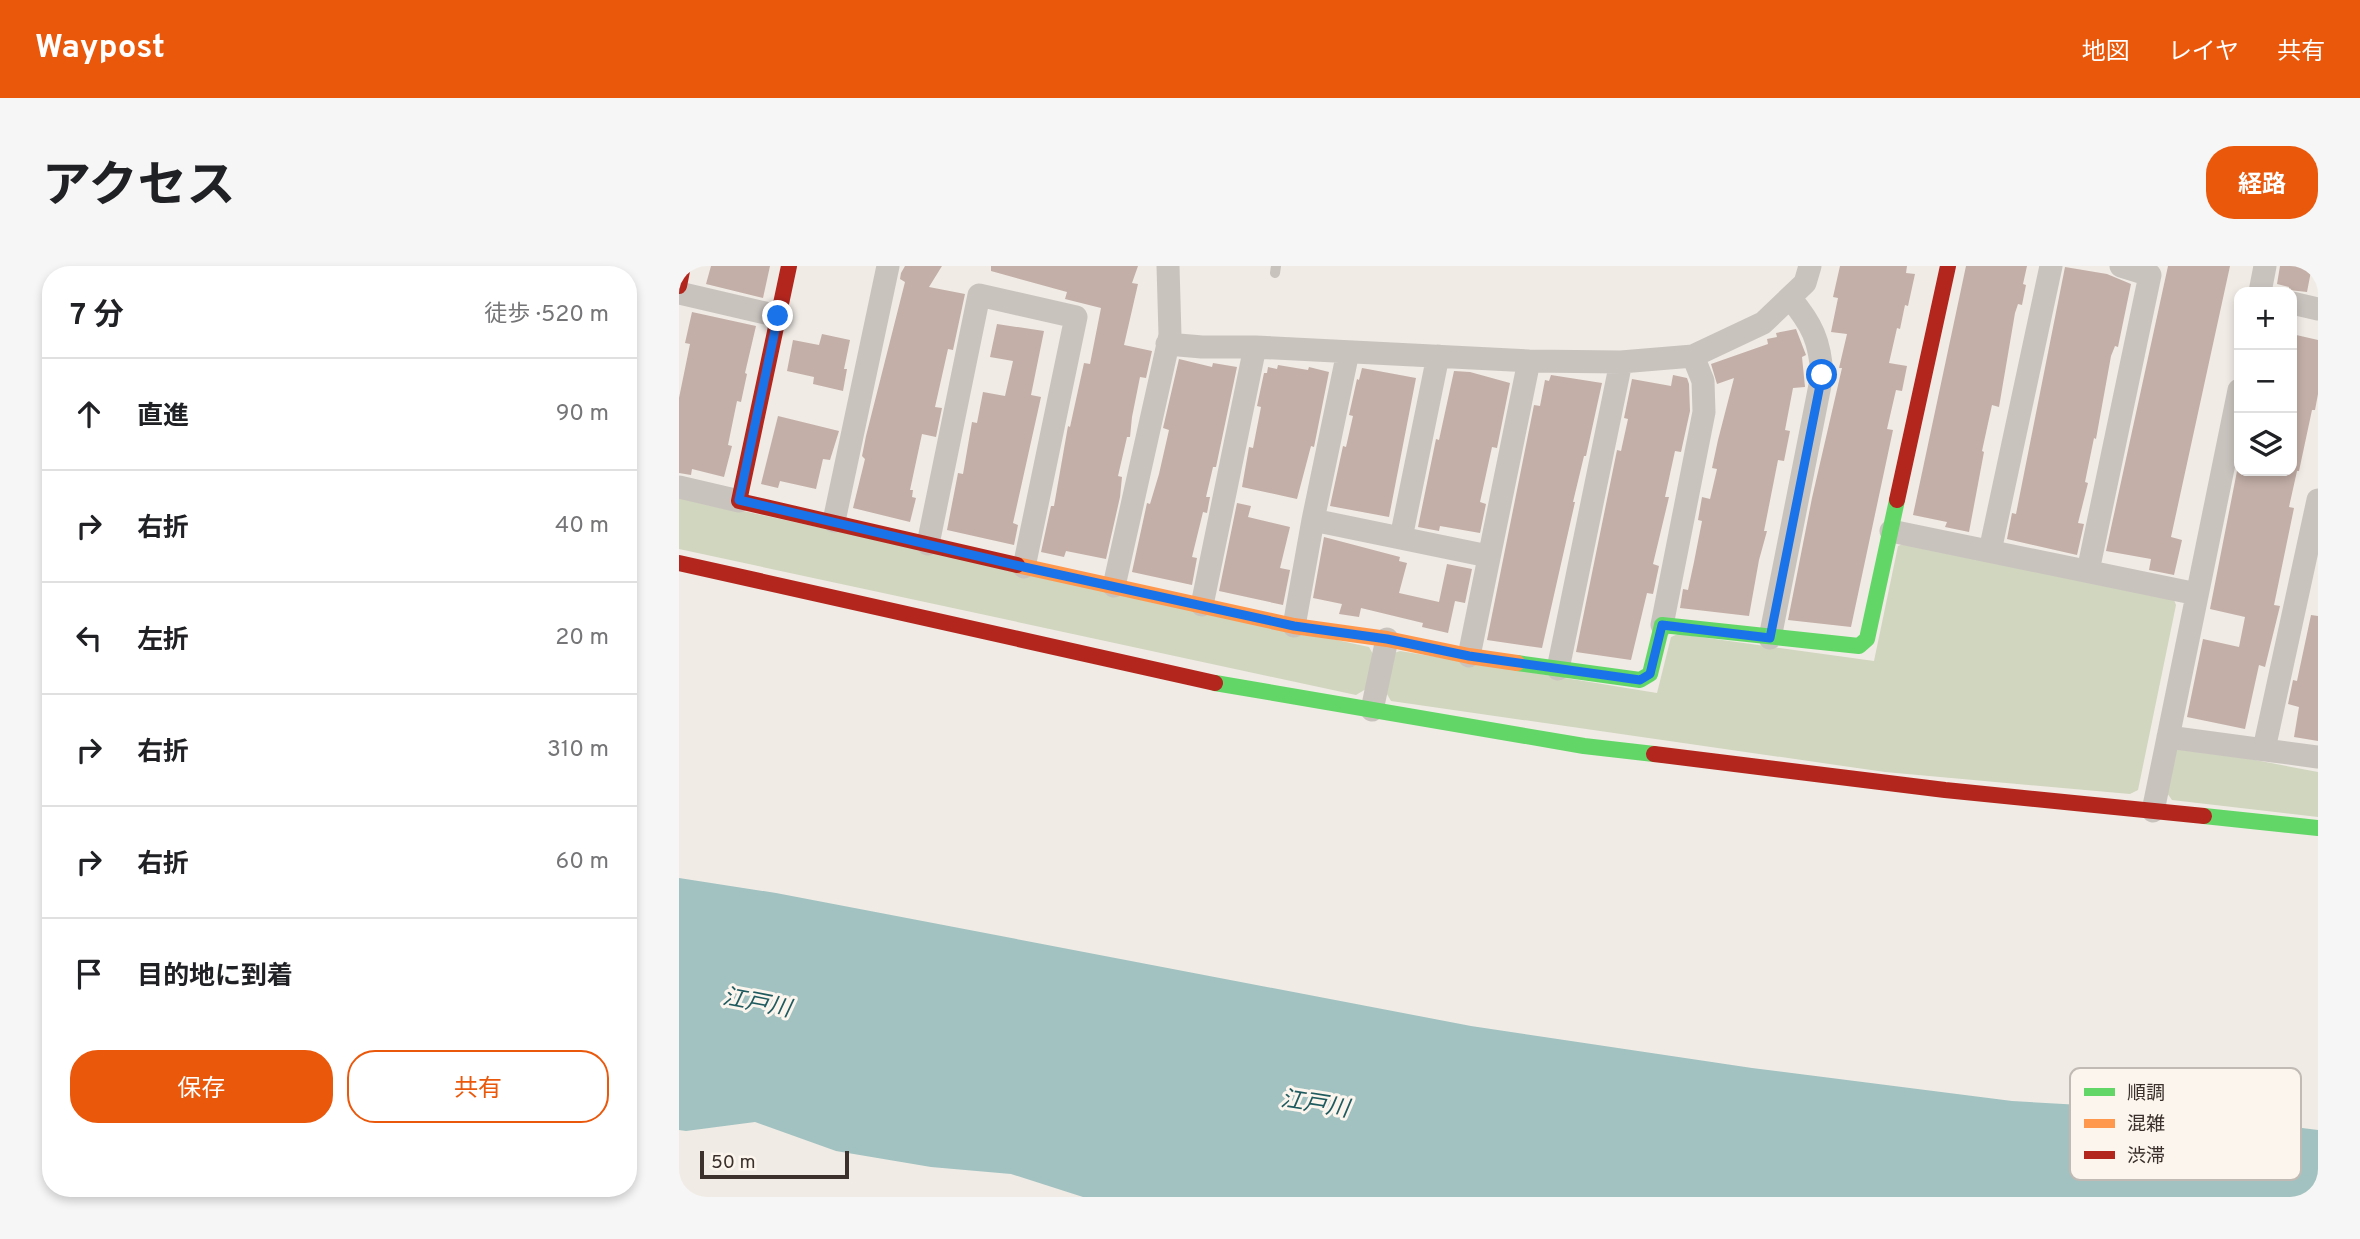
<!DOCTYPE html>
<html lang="ja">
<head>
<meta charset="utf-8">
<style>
  :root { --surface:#fff; --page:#f6f6f6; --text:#202124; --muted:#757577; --line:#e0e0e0; --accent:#ea580c }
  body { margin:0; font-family:Overpass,"Noto Sans JP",sans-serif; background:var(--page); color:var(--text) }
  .controls { position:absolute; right:21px; top:21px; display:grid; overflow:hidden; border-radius:14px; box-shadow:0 4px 10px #0003 }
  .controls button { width:63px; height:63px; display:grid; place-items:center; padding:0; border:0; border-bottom:2px solid var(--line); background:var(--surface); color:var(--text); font:35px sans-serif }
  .scale { position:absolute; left:21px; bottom:18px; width:149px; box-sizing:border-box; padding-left:7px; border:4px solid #3b302b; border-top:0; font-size:19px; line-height:24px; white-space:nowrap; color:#3b302b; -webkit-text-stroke:5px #fbf5ee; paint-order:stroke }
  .stop { position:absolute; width:21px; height:21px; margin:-16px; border:5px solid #1a73e8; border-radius:50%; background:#fff }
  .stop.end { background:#1a73e8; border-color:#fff; box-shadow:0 2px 7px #0008 }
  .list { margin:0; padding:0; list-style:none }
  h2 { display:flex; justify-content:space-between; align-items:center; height:91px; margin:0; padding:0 28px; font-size:30px }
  h2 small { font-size:23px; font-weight:400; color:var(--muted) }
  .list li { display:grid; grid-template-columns:46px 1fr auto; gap:21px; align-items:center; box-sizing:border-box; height:112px; padding:0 28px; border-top:2px solid var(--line) }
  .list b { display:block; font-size:26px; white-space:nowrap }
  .list em { font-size:23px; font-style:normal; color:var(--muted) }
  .actions { display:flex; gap:14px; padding:21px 28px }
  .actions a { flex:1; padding:16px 0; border:2px solid var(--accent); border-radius:28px; text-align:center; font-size:24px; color:var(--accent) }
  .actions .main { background:var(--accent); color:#fff }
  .icon { flex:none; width:38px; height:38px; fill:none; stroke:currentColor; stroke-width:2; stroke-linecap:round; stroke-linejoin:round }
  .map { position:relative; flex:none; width:1639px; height:931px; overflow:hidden; border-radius:28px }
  header { display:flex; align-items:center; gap:42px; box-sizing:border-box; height:98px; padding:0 35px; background:var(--accent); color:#fff }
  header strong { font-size:33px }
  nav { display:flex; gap:38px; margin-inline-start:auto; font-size:24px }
  .intro { display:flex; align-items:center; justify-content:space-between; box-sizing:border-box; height:168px; padding:0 42px }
  h1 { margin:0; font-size:49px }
  .button { padding:18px 32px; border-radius:28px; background:var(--accent); color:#fff; font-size:24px; font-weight:700 }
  main { display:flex; gap:42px; padding:0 42px }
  aside { flex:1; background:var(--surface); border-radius:28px; box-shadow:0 4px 10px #0003 }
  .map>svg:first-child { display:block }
</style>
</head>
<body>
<header>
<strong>Waypost</strong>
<nav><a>地図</a><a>レイヤ</a><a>共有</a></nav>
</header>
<div class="intro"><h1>アクセス</h1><a class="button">経路</a></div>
<main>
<aside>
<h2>7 分<small>徒歩 · 520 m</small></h2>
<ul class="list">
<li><svg class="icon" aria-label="ahead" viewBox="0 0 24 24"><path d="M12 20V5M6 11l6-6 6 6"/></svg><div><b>直進</b></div><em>90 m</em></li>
<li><svg class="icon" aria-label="right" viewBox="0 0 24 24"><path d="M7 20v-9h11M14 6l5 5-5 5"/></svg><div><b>右折</b></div><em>40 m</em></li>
<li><svg class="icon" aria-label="left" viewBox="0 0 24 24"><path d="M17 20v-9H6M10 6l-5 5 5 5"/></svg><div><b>左折</b></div><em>20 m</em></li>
<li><svg class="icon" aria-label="right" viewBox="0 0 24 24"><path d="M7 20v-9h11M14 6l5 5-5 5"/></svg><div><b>右折</b></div><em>310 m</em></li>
<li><svg class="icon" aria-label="right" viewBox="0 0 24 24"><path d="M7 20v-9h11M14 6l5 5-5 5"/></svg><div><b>右折</b></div><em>60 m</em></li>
<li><svg class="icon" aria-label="arrive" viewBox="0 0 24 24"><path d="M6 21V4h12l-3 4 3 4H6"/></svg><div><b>目的地に到着</b></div></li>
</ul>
<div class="actions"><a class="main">保存</a><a>共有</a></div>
</aside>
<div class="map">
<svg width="1639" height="931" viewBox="0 0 1639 931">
  <rect width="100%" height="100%" fill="#f0ebe5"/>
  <path fill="#d1d6bf" d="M 0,231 L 690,381 L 695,390 L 687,423 L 677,429 L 0,283 Z
    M 1229,276 L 1494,331 L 1497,339 L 1459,524 L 1451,528 L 1206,506 L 712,435 L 705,423 L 715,387 L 721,385 L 978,427 L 992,371 L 999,368 L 1195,395 L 1219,280 Z
    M 1503,480 L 1639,506 L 1639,551 L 1493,534 L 1488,527 L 1495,485 Z"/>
  <path fill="#a1c2c1" d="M 0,612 L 97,627 L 792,760 L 1073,802 L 1333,835 L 1474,843 L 1639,864 L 1639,931 L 404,931 L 332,908 L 252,901 L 157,885 L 76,856 L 7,865 L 0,864 Z"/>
  <path fill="#c3afa7" d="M 32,0 L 91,0 L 84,32 L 27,18 Z
    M 226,0 L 263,0 L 250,21 L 286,28 L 274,84 L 269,83 L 256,141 L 263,142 L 257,171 L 243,168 L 231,224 L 234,224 L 233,231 L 237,232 L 231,256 L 174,242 L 186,193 L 183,190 L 187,170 L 226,16 L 221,13 L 222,7 Z
    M 312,0 L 459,0 L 453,17 L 459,18 L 445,79 L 473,85 L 467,112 L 461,111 L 453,151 L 451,171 L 448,171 L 439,210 L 443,211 L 441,231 L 427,293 L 387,285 L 385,291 L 362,286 L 372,240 L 375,240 L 389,160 L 391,161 L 405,97 L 411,98 L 422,42 L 386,33 L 388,26 L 312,5 Z
    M 1161,0 L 1228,0 L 1227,7 L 1236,8 L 1229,40 L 1226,39 L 1221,63 L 1218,62 L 1210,97 L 1228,100 L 1223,125 L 1217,124 L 1208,163 L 1214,164 L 1172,361 L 1109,354 L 1133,232 L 1163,102 L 1160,102 L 1168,68 L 1152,66 L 1159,32 L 1154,31 Z
    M 1287,0 L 1348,0 L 1344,18 L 1347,19 L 1343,39 L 1339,38 L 1336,47 L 1320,141 L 1313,139 L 1303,185 L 1305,186 L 1290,266 L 1266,261 L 1268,256 L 1234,249 Z
    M 1489,0 L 1551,0 L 1492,271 L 1503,274 L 1495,309 L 1470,304 L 1472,293 L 1427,285 Z
    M 1601,0 L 1633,0 L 1628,26 L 1610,24 L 1610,21 L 1598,18 Z
    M 1386,1 L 1428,8 L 1452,18 L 1439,81 L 1436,80 L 1432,90 L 1417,173 L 1415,172 L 1406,216 L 1409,217 L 1399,257 L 1405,258 L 1398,289 L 1328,273 L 1333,247 L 1337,248 Z
    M 13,46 L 77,60 L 66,107 L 68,108 L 62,136 L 58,135 L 49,179 L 53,180 L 45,211 L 13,203 L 12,209 L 0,207 L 0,132 L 11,78 L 6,77 Z
    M 318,58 L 365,65 L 352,129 L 362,131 L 334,257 L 339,259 L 335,279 L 268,264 L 279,207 L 284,208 L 293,156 L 298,157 L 304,126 L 326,130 L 334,95 L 311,91 Z
    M 1117,63 L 1127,89 L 1123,91 L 1126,121 L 1114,122 L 1106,164 L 1111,165 L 1105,195 L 1099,194 L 1085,265 L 1088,265 L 1080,294 L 1070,350 L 1001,342 L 1004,323 L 1009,324 L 1015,296 L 1023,255 L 1019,254 L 1023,231 L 1031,233 L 1038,203 L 1033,202 L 1039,174 L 1055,112 L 1038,118 L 1032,98 L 1089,78 L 1088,73 L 1098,71 L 1097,67 Z
    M 143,68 L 171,74 L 165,103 L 168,103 L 164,125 L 134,118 L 135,111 L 108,105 L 114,74 L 140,79 Z
    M 1613,68 L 1639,74 L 1639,128 L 1636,144 L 1633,144 L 1620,205 L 1618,205 L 1610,241 L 1615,242 L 1595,339 L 1601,340 L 1586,401 L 1580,399 L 1566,463 L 1508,451 L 1524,373 L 1560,381 L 1566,351 L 1531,343 L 1558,205 L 1575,205 L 1594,209 L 1595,205 L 1613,205 Z
    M 500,93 L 533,101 L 534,97 L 558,101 L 537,201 L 534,201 L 527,231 L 531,231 L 528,247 L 524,246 L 513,291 L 518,292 L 513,319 L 453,306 L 468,237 L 471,238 L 480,208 L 490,164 L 484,162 Z
    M 599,99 L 629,104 L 630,101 L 650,106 L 635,181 L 632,180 L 618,233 L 563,221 L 570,181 L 574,182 L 582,141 L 578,140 L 585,107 L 588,107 L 589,101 L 598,103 Z
    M 683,102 L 737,112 L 710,251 L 651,240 L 664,180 L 667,181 L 674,150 L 670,149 L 678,113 L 680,114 Z
    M 775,105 L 791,106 L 831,117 L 818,182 L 813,181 L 801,236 L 807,238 L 801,267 L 761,260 L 760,265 L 739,261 L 757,173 L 760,174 Z
    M 872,109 L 923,117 L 907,190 L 905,190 L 894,236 L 896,236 L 863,382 L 808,374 L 855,139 L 861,140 L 866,114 L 870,115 Z
    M 994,109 L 1008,112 L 1010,118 L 1011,145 L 1002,186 L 996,185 L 986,231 L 990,231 L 974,298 L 980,300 L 974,328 L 968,327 L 952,394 L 897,386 L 938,184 L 942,185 L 949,153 L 945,152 L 953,113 L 992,120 Z
    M 99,150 L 160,165 L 151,194 L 144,193 L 137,223 L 101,215 L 99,222 L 82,218 Z
    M 558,237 L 572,240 L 569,251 L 611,261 L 601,302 L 611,304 L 604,339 L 540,325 Z
    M 645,271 L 721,291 L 720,295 L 728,297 L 720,327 L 760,336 L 768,298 L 793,303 L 786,337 L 776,335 L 769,367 L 743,361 L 744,357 L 682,342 L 680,351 L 660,348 L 663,338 L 634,332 Z
    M 1632,349 L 1639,350 L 1639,475 L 1615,471 L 1620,441 L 1609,438 L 1614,414 L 1618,415 Z"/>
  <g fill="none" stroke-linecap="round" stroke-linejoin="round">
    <path stroke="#c9c3be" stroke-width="10" d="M 596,7 L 597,0"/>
    <path stroke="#c9c3be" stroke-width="23" d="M 1581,26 L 1586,0
      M 0,27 L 99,50
      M 1613,37 L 1639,43
      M 488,78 L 523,81 L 576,81 L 850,95 L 942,96 L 1014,90 L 1084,57 L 1126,17 L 1131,0
      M 0,221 L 60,235
      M 634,254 L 809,290
      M 155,255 L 209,0
      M 1212,265 L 1518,328
      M 722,272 L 759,90
      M 249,278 L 300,29 L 397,51 L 345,301
      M 1311,285 L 1372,0
      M 1409,305 L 1471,9 L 1442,0
      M 435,320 L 491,69 L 489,0
      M 523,339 L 576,81
      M 983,359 L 1025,146 L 1024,115 L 1014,90
      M 615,360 L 634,254 L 669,86
      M 1091,372 L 1143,109 C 1141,75 1133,58 1111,32
      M 790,390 L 850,95
      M 879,403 L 942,96
      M 693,444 L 708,373
      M 1489,471 L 1639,491
      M 1585,483 L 1639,234
      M 1474,545 L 1560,124"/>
    <path stroke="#63d668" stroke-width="16" d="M 838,397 L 961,414 L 971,408 L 983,359 L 1180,380 L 1188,373 L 1218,234
      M 536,417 L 905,480 L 975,488
      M 1525,550 L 1639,562"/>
    <path stroke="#ff974d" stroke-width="16" d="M 338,299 L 615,360 L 708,373 L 790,390 L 838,397"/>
    <path stroke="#b3261e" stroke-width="16" d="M 110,0 L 60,235 L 338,299
      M 0,20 L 4,0
      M 1218,234 L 1269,0
      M 0,297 L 536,417
      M 975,488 L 1266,524 L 1525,550"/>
  </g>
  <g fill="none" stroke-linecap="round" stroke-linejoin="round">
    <path stroke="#1a73e8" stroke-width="9" d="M 99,50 L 60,234 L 345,301 L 615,360 L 708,373 L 790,390 L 961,414 L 971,408 L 983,359 L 1091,372 L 1143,109"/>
  </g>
  <g text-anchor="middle" stroke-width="6" stroke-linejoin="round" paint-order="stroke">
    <g font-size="23" font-style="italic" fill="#1f5a5e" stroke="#fbf5ee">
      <text transform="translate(78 736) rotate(11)" y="8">江戸川</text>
      <text transform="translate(636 837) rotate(9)" y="8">江戸川</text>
    </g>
  </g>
  <rect x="1391" y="802" width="231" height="112" rx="10" fill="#fbf5ee" stroke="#c1bab4" stroke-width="2"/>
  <rect x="1405" y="822" width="31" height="8" fill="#63d668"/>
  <rect x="1405" y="853" width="31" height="9" fill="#ff974d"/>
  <rect x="1405" y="885" width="31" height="8" fill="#b3261e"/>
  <g font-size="19" fill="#3b302b">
    <text x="1448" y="833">順調</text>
    <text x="1448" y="864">混雑</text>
    <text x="1448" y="896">渋滞</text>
  </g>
</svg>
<div class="controls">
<button>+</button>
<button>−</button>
<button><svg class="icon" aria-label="layers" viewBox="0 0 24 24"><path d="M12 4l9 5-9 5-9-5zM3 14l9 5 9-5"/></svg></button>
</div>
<div class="scale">50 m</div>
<div class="stop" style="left:1143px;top:109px"></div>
<div class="stop end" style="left:99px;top:50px"></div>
</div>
</main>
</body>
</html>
